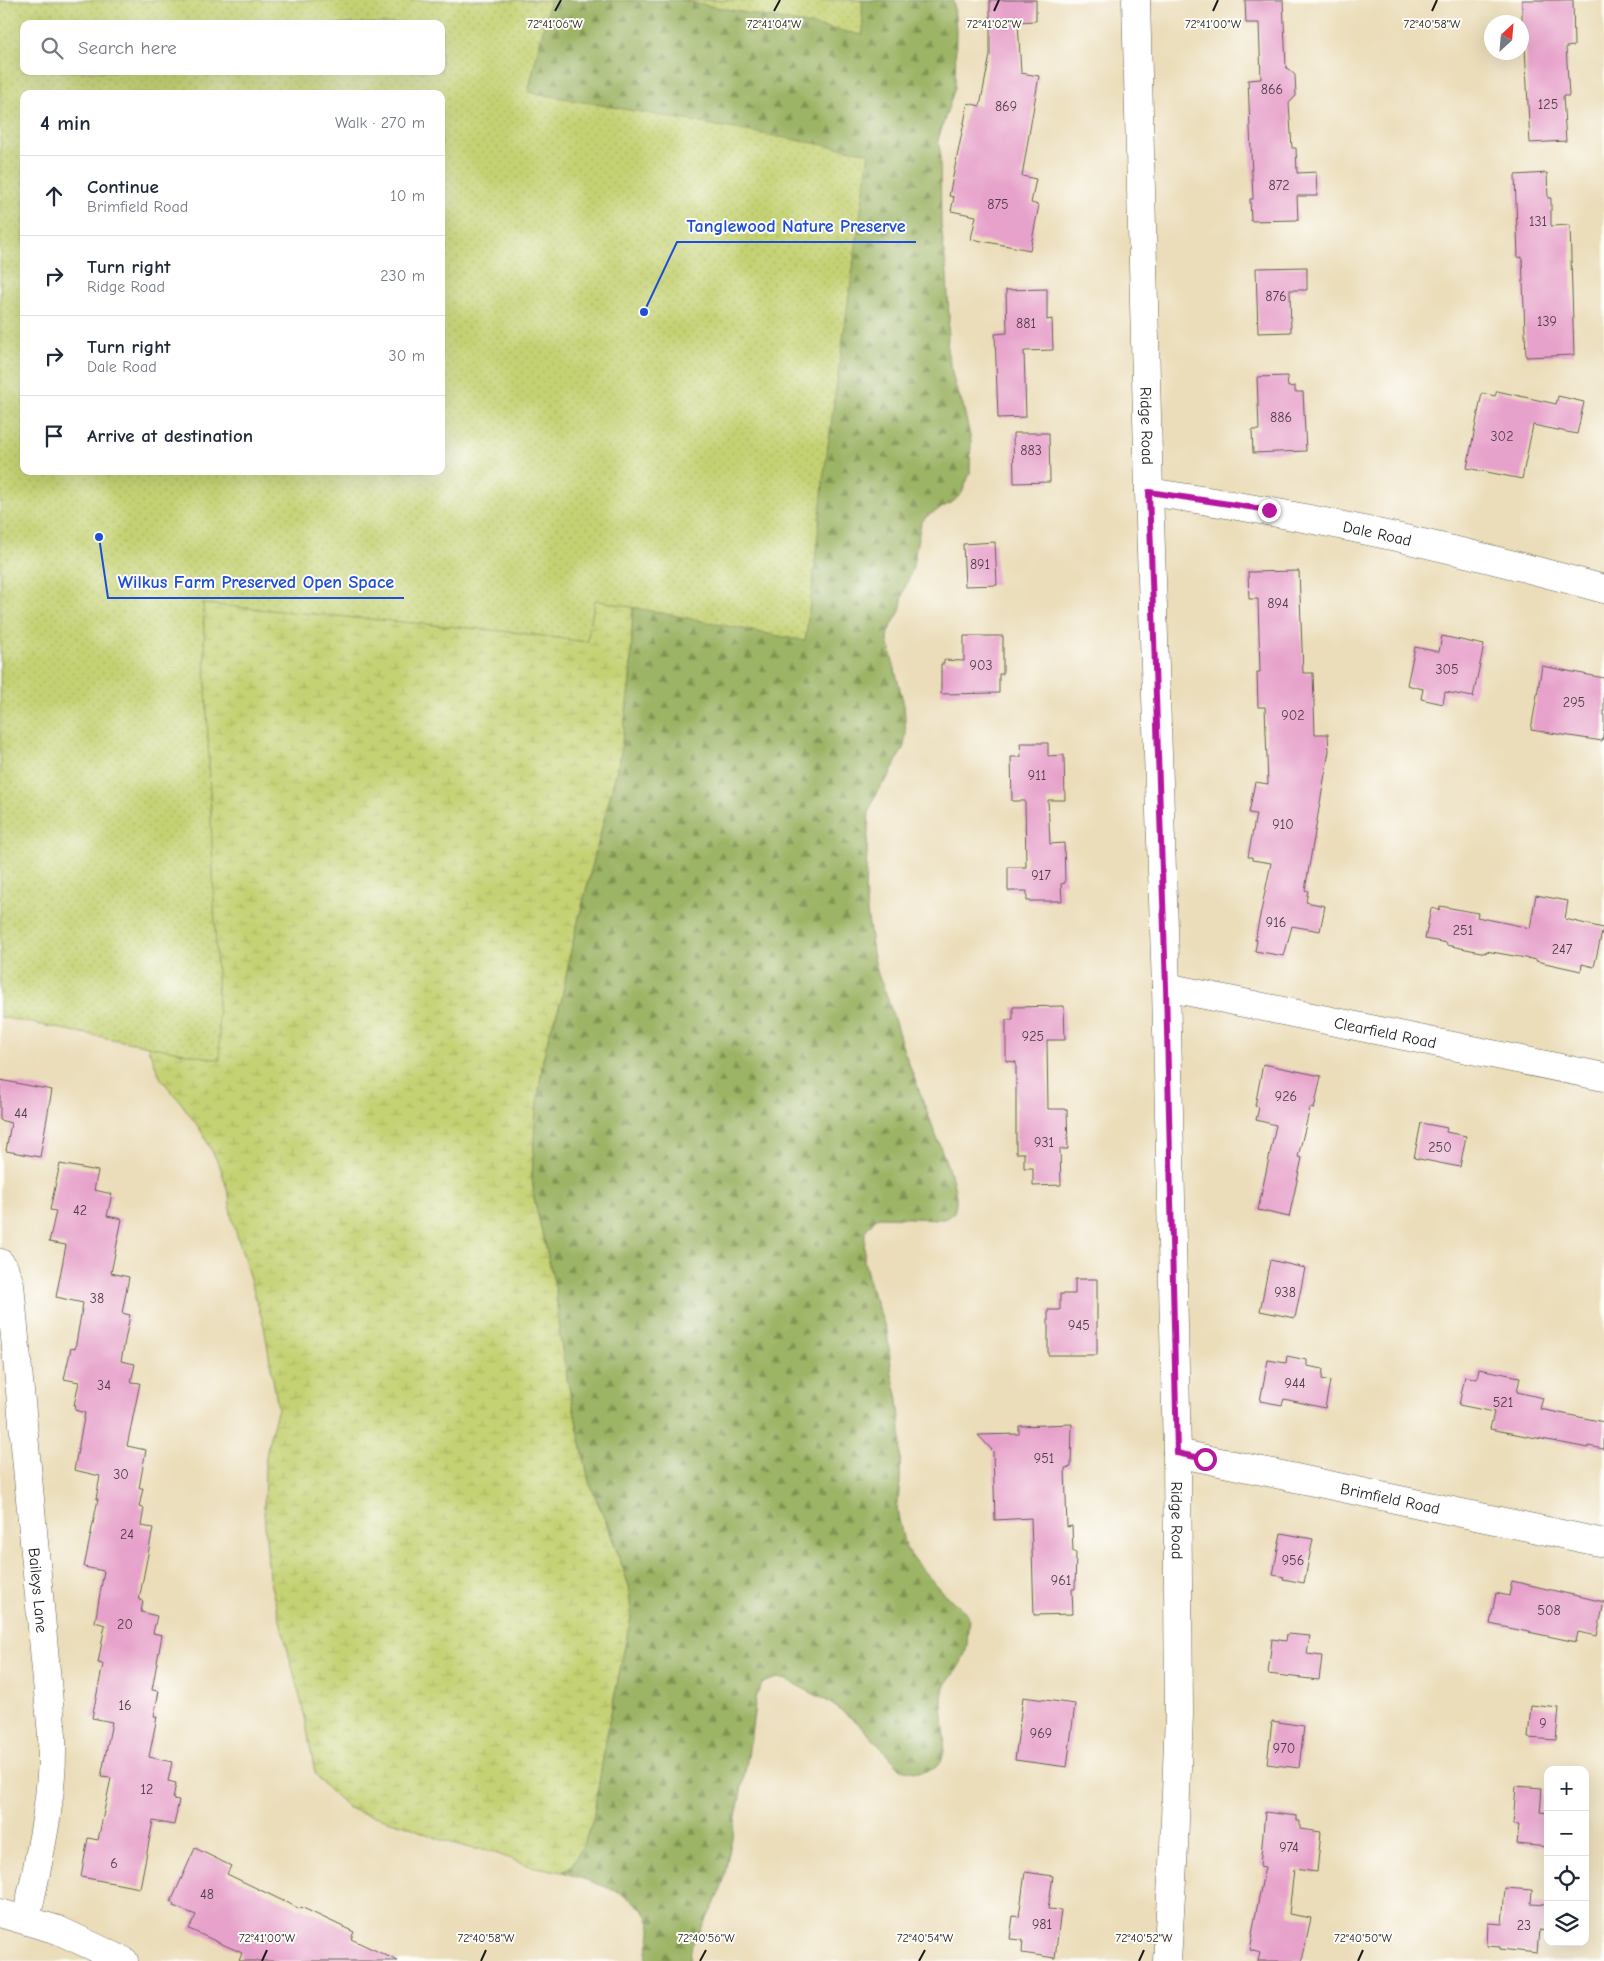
<!DOCTYPE html>
<html lang="en">
<head>
<meta charset="utf-8">
<style>
  :root { --surface:#fff; --page:#f2f2f3; --text:#1f2937; --muted:#747a83; --line:#e0e1e3 }
  body { margin:0; font-family:"Comic Neue",sans-serif; background:var(--page); color:var(--text) }
  .controls { position:absolute; right:15px; bottom:15px; display:grid; overflow:hidden; border-radius:10px; box-shadow:0 5px 20px #0002 }
  .controls button { width:45px; height:45px; display:grid; place-items:center; padding:0; border:0; border-bottom:1px solid var(--line); background:var(--surface); color:var(--text); font:25px sans-serif }
  .compass { position:absolute; left:1484px; top:15px; width:45px; height:45px; border-radius:50%; background:var(--surface); box-shadow:0 5px 20px #0002; rotate:26deg }
  .stop { position:absolute; width:15px; height:15px; margin:-11px; border:4px solid #b5179e; border-radius:50%; background:#fff }
  .stop.end { background:#b5179e; border-color:#fff; box-shadow:0 1px 5px #0008 }
  .list { margin:0; padding:0; list-style:none }
  h2 { display:flex; justify-content:space-between; align-items:center; height:65px; margin:0; padding:0 20px; font-size:21px }
  h2 small { font-size:16px; font-weight:400; color:var(--muted) }
  .list li { display:grid; grid-template-columns:32px 1fr auto; gap:15px; align-items:center; box-sizing:border-box; height:80px; padding:0 20px; border-top:1px solid var(--line) }
  .list b { display:block; font-size:19px; white-space:nowrap }
  .list p { margin:0; font-size:16px; white-space:nowrap; color:var(--muted) }
  .list em { font-size:16px; font-style:normal; color:var(--muted) }
  .icon { flex:none; width:28px; height:28px; fill:none; stroke:currentColor; stroke-width:2; stroke-linecap:round; stroke-linejoin:round }
  .map { position:relative; flex:none; width:1604px; height:1961px; overflow:hidden }
  .search { position:absolute; background:var(--surface); box-shadow:0 5px 20px #0002; left:20px; top:20px; width:425px; height:55px; display:flex; align-items:center; gap:12px; box-sizing:border-box; padding:0 18px; border-radius:10px; color:var(--muted); font-size:19px }
  .panel { position:absolute; background:var(--surface); box-shadow:0 5px 20px #0002; left:20px; top:90px; width:425px; height:385px; border-radius:10px }
  .map>svg:first-child { display:block }
</style>
</head>
<body>
<div class="map">
<svg width="1604" height="1961" viewBox="0 0 1604 1961">
  <defs>
    <pattern id="forest-firs" width="22" height="20" patternUnits="userSpaceOnUse" patternTransform="scale(1.25)"><rect width="22" height="20" fill="#9cb465"/><path d="M5 1l3.5 6h-7zM16 11l3.5 6h-7z" fill="#7e9252"/></pattern>
    <pattern id="wetland-marsh" width="20" height="14" patternUnits="userSpaceOnUse" patternTransform="scale(1.25)"><rect width="20" height="14" fill="#c5d273"/><path d="M1 5h8M5 5V1M11 12h8M15 12V8" fill="none" stroke="#a9b463"/></pattern>
    <pattern id="park-dots" width="8" height="8" patternUnits="userSpaceOnUse" patternTransform="scale(1.25)"><rect width="8" height="8" fill="#c5d273"/><path d="M2 2h.1M6 6h.1" fill="none" stroke="#a9b463" stroke-width="1.8" stroke-linecap="round"/></pattern>
  </defs>
  <rect width="100%" height="100%" fill="#fdfcf7"/>
  <filter id="ink" filterUnits="userSpaceOnUse"><feTurbulence type="fractalNoise" baseFrequency=".02" numOctaves="2"/><feDisplacementMap in="SourceGraphic" scale="10" xChannelSelector="R" yChannelSelector="G"/><feConvolveMatrix kernelMatrix="1 2 1 2 8 2 1 2 1" color-interpolation-filters="sRGB"/></filter>
  <filter id="wash" filterUnits="userSpaceOnUse"><feTurbulence type="fractalNoise" baseFrequency=".0096" numOctaves="4" result="noise"/><feDisplacementMap in="SourceGraphic" scale="20" xChannelSelector="R" yChannelSelector="G"/><feGaussianBlur stdDeviation="1.12" result="paint"/><feColorMatrix in="noise" values="0 0 0 0 0 0 0 0 0 0 0 0 0 0 0 0 0 1.4 0 .05"/><feComposite in="paint" operator="in"/></filter>
  <g filter="url(#wash)">
    <rect width="100%" height="100%" fill="#ebddb9"/>
    <path fill="url(#forest-firs)" stroke="#5c6840" d="M 515,0 L 953,0 L 954,4 L 956,31 L 955,87 L 938,140 L 940,151 L 941,225 L 947,275 L 949,318 L 947,350 L 955,385 L 963,405 L 971,441 L 970,473 L 962,493 L 954,501 L 927,516 L 921,523 L 912,570 L 904,590 L 900,611 L 888,632 L 888,642 L 904,705 L 906,735 L 904,746 L 889,776 L 877,791 L 869,811 L 865,890 L 867,912 L 874,958 L 878,975 L 887,996 L 903,1048 L 952,1178 C 955,1190 959,1202 953,1214 L 944,1219 L 879,1217 L 875,1219 L 865,1231 L 864,1260 L 870,1286 L 887,1332 L 892,1375 L 898,1399 L 901,1429 L 900,1482 L 897,1511 L 905,1547 L 918,1565 L 943,1593 L 968,1614 C 970,1620 968,1623 968,1629 C 967,1645 968,1651 959,1666 C 955,1674 947,1679 944,1688 C 936,1711 959,1765 927,1771 C 918,1773 908,1772 900,1768 L 858,1723 L 829,1702 L 787,1680 L 777,1678 L 762,1683 L 756,1698 L 748,1756 L 723,1883 L 714,1905 L 692,1945 L 689,1961 L 646,1961 C 646,1949 652,1939 651,1927 C 646,1894 589,1882 563,1872 L 571,1866 L 582,1848 L 593,1819 L 609,1722 L 631,1617 L 629,1586 L 609,1527 L 589,1482 L 568,1383 L 559,1333 L 556,1291 L 534,1199 L 532,1177 L 535,1120 L 543,1059 L 549,1034 L 561,1001 L 572,945 L 620,757 L 630,680 L 633,605 L 529,183 Z"/>
    <path fill="url(#wetland-marsh)" stroke="#707748" d="M 515,0 L 522,115 L 633,605 L 630,680 L 620,757 L 572,945 L 561,1001 L 549,1034 L 543,1059 L 535,1120 L 532,1177 L 534,1199 L 556,1291 L 559,1333 L 568,1383 L 589,1482 L 608,1527 L 629,1586 L 631,1617 L 609,1722 L 593,1819 L 582,1848 L 571,1866 L 563,1872 L 530,1866 L 484,1849 L 474,1849 L 441,1840 L 405,1825 L 356,1811 L 347,1807 L 340,1800 L 320,1781 L 315,1772 L 303,1709 L 269,1578 L 264,1511 L 265,1465 L 268,1444 L 278,1408 L 264,1326 L 231,1215 L 229,1195 L 220,1166 L 200,1129 L 179,1100 L 161,1079 L 142,1033 L 207,841 L 211,812 L 210,793 L 134,515 L 441,471 L 441,94 L 148,94 L 441,71 L 441,24 Z"/>
    <path fill="url(#park-dots)" stroke="#707748" fill-rule="evenodd" d="M 0,0 L 550,0 L 528,92 L 869,153 L 824,474 L 813,582 L 805,641 L 595,600 L 587,642 L 513,632 L 203,604 L 220,1060 L 0,1017 ZM 24,24 L 441,24 L 441,71 L 24,71 ZM 24,94 L 441,94 L 441,471 L 24,471 Z
      M 679,0 L 862,0 L 863,35 Z"/>
    <g id="blocks">
      <path fill="#e7a2cb" d="M 990,0 L 1036,0 L 1036,21 L 1018,22 L 1021,73 L 1039,76 L 1022,176 L 1036,179 L 1031,203 L 1039,205 L 1030,250 L 971,239 L 976,216 L 951,211 L 954,197 L 949,196 L 968,103 L 980,106 L 990,55 Z
        M 1245,0 L 1283,0 L 1286,67 L 1295,75 L 1296,96 L 1289,103 L 1292,148 L 1296,148 L 1297,173 L 1316,172 L 1317,196 L 1297,196 L 1298,220 L 1251,221 L 1250,199 L 1253,199 L 1248,80 L 1261,79 L 1259,23 L 1246,23 Z
        M 1522,0 L 1573,0 L 1574,46 L 1566,47 L 1569,96 L 1563,96 L 1566,141 L 1530,143 L 1525,47 L 1522,47 Z
        M 1547,173 L 1548,198 L 1551,198 L 1551,226 L 1570,225 L 1574,355 L 1526,357 L 1522,257 L 1518,258 L 1515,175 Z
        M 1307,267 L 1307,290 L 1290,290 L 1291,332 L 1258,333 L 1256,268 Z
        M 1047,289 L 1047,320 L 1052,319 L 1053,350 L 1024,351 L 1026,417 L 998,418 L 995,334 L 1007,333 L 1006,290 Z
        M 1287,376 L 1288,387 L 1295,386 L 1295,392 L 1303,392 L 1306,451 L 1253,453 L 1252,430 L 1259,430 L 1257,377 Z
        M 1497,391 L 1556,404 L 1558,396 L 1584,402 L 1577,434 L 1533,425 L 1522,479 L 1467,468 L 1482,393 L 1495,396 Z
        M 1013,433 L 1049,433 L 1050,482 L 1014,483 Z
        M 995,542 L 997,585 L 965,586 L 963,544 Z
        M 1299,571 L 1303,673 L 1313,673 L 1315,734 L 1328,734 L 1329,751 L 1305,890 L 1308,891 L 1306,902 L 1325,906 L 1320,931 L 1292,926 L 1284,956 L 1255,951 L 1257,940 L 1255,940 L 1271,863 L 1252,860 L 1252,857 L 1248,857 L 1256,814 L 1249,813 L 1255,782 L 1268,784 L 1265,707 L 1258,707 L 1257,672 L 1260,672 L 1258,599 L 1249,599 L 1248,572 Z
        M 964,636 L 1003,636 L 1003,674 L 999,674 L 999,693 L 941,694 L 941,664 L 944,664 L 944,660 L 964,661 Z
        M 1442,636 L 1484,645 L 1473,697 L 1445,692 L 1443,704 L 1421,699 L 1423,689 L 1407,685 L 1415,647 L 1439,652 Z
        M 1542,666 L 1604,678 L 1604,729 L 1602,741 L 1531,730 Z
        M 1020,743 L 1048,743 L 1048,756 L 1064,755 L 1065,800 L 1048,800 L 1050,844 L 1064,843 L 1065,883 L 1061,884 L 1062,901 L 1027,901 L 1027,891 L 1008,891 L 1008,867 L 1026,867 L 1025,801 L 1012,801 L 1011,757 L 1021,757 Z
        M 1536,895 L 1568,901 L 1565,919 L 1603,928 L 1594,967 L 1582,964 L 1581,971 L 1536,961 L 1537,960 L 1486,951 L 1486,953 L 1446,945 L 1447,943 L 1425,939 L 1431,908 L 1439,910 L 1440,906 L 1478,913 L 1477,917 L 1530,928 Z
        M 1064,1006 L 1065,1040 L 1047,1040 L 1048,1109 L 1067,1109 L 1068,1149 L 1060,1149 L 1061,1185 L 1033,1186 L 1033,1168 L 1024,1168 L 1024,1153 L 1016,1153 L 1016,1062 L 1006,1061 L 1006,1020 L 1013,1020 L 1013,1007 Z
        M 1263,1064 L 1321,1076 L 1314,1109 L 1310,1108 L 1298,1157 L 1302,1158 L 1289,1217 L 1258,1210 L 1276,1125 L 1256,1120 L 1259,1107 L 1255,1106 Z
        M 0,1080 L 52,1090 L 40,1157 L 6,1151 L 11,1123 L 0,1120 Z
        M 1421,1123 L 1447,1128 L 1446,1132 L 1466,1136 L 1460,1167 L 1414,1158 Z
        M 60,1164 L 98,1171 L 94,1190 L 112,1194 L 107,1216 L 122,1219 L 111,1273 L 129,1277 L 122,1313 L 130,1315 L 121,1361 L 135,1364 L 131,1382 L 140,1383 L 127,1446 L 146,1450 L 139,1488 L 143,1488 L 139,1507 L 144,1508 L 141,1526 L 153,1528 L 139,1600 L 143,1601 L 141,1612 L 157,1616 L 153,1633 L 162,1635 L 152,1690 L 159,1691 L 154,1716 L 157,1717 L 149,1757 L 172,1762 L 168,1781 L 176,1783 L 173,1799 L 179,1800 L 174,1825 L 153,1821 L 140,1888 L 81,1877 L 88,1838 L 98,1840 L 111,1778 L 101,1777 L 112,1722 L 92,1718 L 103,1664 L 98,1663 L 105,1625 L 95,1622 L 104,1571 L 84,1567 L 98,1499 L 96,1499 L 100,1476 L 74,1470 L 85,1413 L 75,1410 L 76,1405 L 74,1405 L 79,1382 L 64,1379 L 71,1348 L 75,1349 L 83,1303 L 56,1297 L 66,1245 L 49,1242 L 56,1211 L 50,1210 Z
        M 1270,1260 L 1305,1268 L 1295,1318 L 1260,1311 Z
        M 1075,1279 L 1097,1279 L 1097,1355 L 1048,1355 L 1048,1310 L 1060,1310 L 1060,1294 L 1075,1294 Z
        M 1287,1356 L 1307,1360 L 1307,1366 L 1323,1369 L 1322,1379 L 1330,1381 L 1325,1408 L 1284,1399 L 1282,1405 L 1260,1401 L 1268,1360 L 1286,1363 Z
        M 1479,1369 L 1520,1377 L 1517,1392 L 1543,1398 L 1540,1409 L 1604,1422 L 1604,1449 L 1588,1446 L 1588,1448 L 1490,1429 L 1494,1412 L 1459,1405 L 1465,1376 L 1477,1379 Z
        M 1072,1424 L 1071,1467 L 1065,1468 L 1067,1527 L 1072,1526 L 1073,1552 L 1076,1552 L 1075,1589 L 1072,1589 L 1073,1614 L 1034,1615 L 1031,1518 L 995,1520 L 993,1451 L 978,1435 L 1019,1434 L 1019,1426 Z
        M 1281,1533 L 1313,1539 L 1304,1583 L 1283,1579 L 1284,1577 L 1273,1575 Z
        M 1512,1581 L 1604,1602 L 1597,1636 L 1578,1632 L 1576,1642 L 1490,1624 L 1496,1593 L 1509,1596 Z
        M 1287,1634 L 1310,1636 L 1307,1654 L 1322,1656 L 1319,1680 L 1268,1674 L 1272,1639 L 1286,1641 Z
        M 1023,1697 L 1075,1704 L 1067,1767 L 1015,1760 Z
        M 1531,1705 L 1559,1708 L 1556,1740 L 1528,1738 Z
        M 1272,1721 L 1304,1726 L 1299,1768 L 1267,1764 Z
        M 1516,1786 L 1542,1788 L 1540,1812 L 1548,1813 L 1548,1847 L 1517,1844 L 1519,1825 L 1513,1825 Z
        M 1265,1812 L 1297,1816 L 1297,1821 L 1300,1821 L 1300,1829 L 1321,1832 L 1317,1872 L 1294,1869 L 1289,1914 L 1311,1918 L 1302,1961 L 1258,1961 L 1260,1953 L 1250,1950 L 1253,1934 L 1252,1933 L 1265,1867 L 1260,1866 Z
        M 195,1848 L 231,1866 L 227,1874 L 300,1909 L 301,1907 L 354,1932 L 351,1939 L 398,1961 L 239,1961 L 242,1953 L 189,1929 L 196,1915 L 173,1906 L 174,1904 L 171,1902 Z
        M 1025,1872 L 1053,1876 L 1048,1909 L 1061,1910 L 1055,1958 L 1022,1953 L 1023,1940 L 1010,1939 L 1013,1916 L 1019,1917 Z
        M 1505,1888 L 1532,1890 L 1531,1903 L 1547,1904 L 1545,1931 L 1539,1930 L 1537,1953 L 1500,1949 L 1500,1947 L 1487,1946 L 1488,1923 L 1502,1924 Z"/>
    </g>
  </g>
  <g filter="url(#ink)">
    <use href="#blocks" fill-opacity="0" stroke="#646053" stroke-width="1"/>
    <g fill="none" stroke-linecap="round" stroke-linejoin="round">
      <defs>
        <g id="street">
          <path id="s1" d="M 1149,492 C 1303,514 1454,547 1604,589"/>
          <path id="s2" d="M 1166,987 L 1604,1077"/>
          <path id="s3" d="M 0,1263 L 4,1268 L 10,1284 L 52,1735 C 54,1798 39,1858 26,1920"/>
          <path id="s4" d="M 1177,1453 L 1604,1543"/>
          <path d="M 0,1913 L 58,1930 L 124,1961"/>
        </g>
        <g id="secondary">
          <path id="s5" d="M 1136,0 L 1149,492 L 1166,987 L 1177,1453 L 1179,1714 L 1174,1847 L 1167,1961"/>
        </g>
      </defs>
      <use href="#street" stroke="#646053" stroke-width="29"/>
      <use href="#secondary" stroke="#646053" stroke-width="29"/>
      <use href="#street" stroke="#fff" stroke-width="28"/>
      <use href="#secondary" stroke="#fff" stroke-width="28"/>
    </g>
  </g>
  <g fill="none" stroke-linecap="round" stroke-linejoin="round" filter="url(#ink)">
    <path stroke="#b5179e" stroke-width="6" d="M 1205,1459 L 1177,1453 L 1166,987 L 1149,492 L 1269,510"/>
  </g>
  <path fill="none" stroke="#1c1c1c" stroke-width="2" d="M 555,11 L 561,0M 774,11 L 780,0M 994,11 L 999,0M 1213,11 L 1218,0M 1432,11 L 1437,0M 262,1961 L 267,1950M 481,1961 L 486,1950M 700,1961 L 706,1950M 919,1961 L 925,1950M 1139,1961 L 1144,1950M 1358,1961 L 1363,1950"/>
  <g text-anchor="middle" stroke-width="4" stroke-linejoin="round" paint-order="stroke">
    <g font-size="14" fill="#4f3e48">
      <text x="1272" y="94">866</text>
      <text x="1548" y="109">125</text>
      <text x="1006" y="111">869</text>
      <text x="1279" y="190">872</text>
      <text x="998" y="209">875</text>
      <text x="1538" y="226">131</text>
      <text x="1276" y="301">876</text>
      <text x="1547" y="326">139</text>
      <text x="1026" y="328">881</text>
      <text x="1281" y="422">886</text>
      <text x="1502" y="441">302</text>
      <text x="1031" y="455">883</text>
      <text x="980" y="569">891</text>
      <text x="1278" y="608">894</text>
      <text x="981" y="670">903</text>
      <text x="1447" y="674">305</text>
      <text x="1574" y="707">295</text>
      <text x="1293" y="720">902</text>
      <text x="1037" y="780">911</text>
      <text x="1283" y="829">910</text>
      <text x="1041" y="880">917</text>
      <text x="1276" y="927">916</text>
      <text x="1463" y="935">251</text>
      <text x="1562" y="954">247</text>
      <text x="1033" y="1041">925</text>
      <text x="1286" y="1101">926</text>
      <text x="21" y="1118">44</text>
      <text x="1044" y="1147">931</text>
      <text x="1440" y="1152">250</text>
      <text x="80" y="1215">42</text>
      <text x="1285" y="1297">938</text>
      <text x="97" y="1303">38</text>
      <text x="1079" y="1330">945</text>
      <text x="1295" y="1388">944</text>
      <text x="104" y="1390">34</text>
      <text x="1503" y="1407">521</text>
      <text x="1044" y="1463">951</text>
      <text x="121" y="1479">30</text>
      <text x="127" y="1539">24</text>
      <text x="1293" y="1565">956</text>
      <text x="1061" y="1585">961</text>
      <text x="1549" y="1615">508</text>
      <text x="125" y="1629">20</text>
      <text x="125" y="1710">16</text>
      <text x="1543" y="1728">9</text>
      <text x="1041" y="1738">969</text>
      <text x="1284" y="1753">970</text>
      <text x="147" y="1794">12</text>
      <text x="1289" y="1852">974</text>
      <text x="114" y="1868">6</text>
      <text x="207" y="1899">48</text>
      <text x="1042" y="1929">981</text>
      <text x="1524" y="1930">23</text>
    </g>
    <g font-size="16" fill="#1c1c1c" stroke="#fdfcf7">
      <text dy="6" stroke="none"><textPath href="#s5" startOffset="426">Ridge Road</textPath></text>
      <text dy="6" stroke="none"><textPath href="#s1" startOffset="232">Dale Road</textPath></text>
      <text dy="6" stroke="none"><textPath href="#s2" startOffset="224">Clearfield Road</textPath></text>
      <text dy="6" stroke="none"><textPath href="#s4" startOffset="218">Brimfield Road</textPath></text>
      <text dy="6" stroke="none"><textPath href="#s5" startOffset="1521">Ridge Road</textPath></text>
      <text dy="6" stroke="none"><textPath href="#s3" startOffset="331">Baileys Lane</textPath></text>
    </g>
  </g>
  <g font-size="12" text-anchor="middle" fill="#1c1c1c" stroke="#fdfcf7" stroke-width="4" stroke-linejoin="round" paint-order="stroke">
    <text x="555" y="28">72°41'06"W</text>
    <text x="774" y="28">72°41'04"W</text>
    <text x="994" y="28">72°41'02"W</text>
    <text x="1213" y="28">72°41'00"W</text>
    <text x="1432" y="28">72°40'58"W</text>
    <text x="267" y="1942">72°41'00"W</text>
    <text x="486" y="1942">72°40'58"W</text>
    <text x="706" y="1942">72°40'56"W</text>
    <text x="925" y="1942">72°40'54"W</text>
    <text x="1144" y="1942">72°40'52"W</text>
    <text x="1363" y="1942">72°40'50"W</text>
  </g>
  <path fill="none" stroke="#1d4ed8" stroke-width="2" d="M644 312L677 242H916M99 537L108 598H404"/>
  <g fill="#1d4ed8" stroke="#fdfcf7" stroke-width="2">
    <circle cx="644" cy="312" r="5"/>
    <circle cx="99" cy="537" r="5"/>
  </g>
  <g font-size="18" text-anchor="middle" font-weight="bold" fill="#1d4ed8" stroke="#fdfcf7" stroke-width="4" stroke-linejoin="round" paint-order="stroke">
    <text x="796" y="232">Tanglewood Nature Preserve</text>
    <text x="256" y="588">Wilkus Farm Preserved Open Space</text>
  </g>
</svg>
<div class="controls">
<button>+</button>
<button>−</button>
<button><svg class="icon" aria-label="locate" viewBox="0 0 24 24"><circle cx="12" cy="12" r="6"/><path d="M12 2v4M12 18v4M2 12h4M18 12h4"/></svg></button>
<button><svg class="icon" aria-label="layers" viewBox="0 0 24 24"><path d="M12 4l9 5-9 5-9-5zM3 14l9 5 9-5"/></svg></button>
</div>
<svg class="compass" viewBox="-18 -18 36 36"><path d="M0-13l5 13h-10z" fill="#e53935"/><path d="M0 13l5-13h-10z" fill="#747a83"/></svg>
<div class="stop" style="left:1205px;top:1459px"></div>
<div class="stop end" style="left:1269px;top:510px"></div>
<div class="search"><svg class="icon" aria-label="search" viewBox="0 0 24 24"><circle cx="10" cy="10" r="6"/><path d="M15 15l6 6"/></svg>Search here</div>
<section class="panel">
<h2>4 min<small>Walk · 270 m</small></h2>
<ul class="list">
<li><svg class="icon" aria-label="ahead" viewBox="0 0 24 24"><path d="M12 20V5M6 11l6-6 6 6"/></svg><div><b>Continue</b><p>Brimfield Road</p></div><em>10 m</em></li>
<li><svg class="icon" aria-label="right" viewBox="0 0 24 24"><path d="M7 20v-9h11M14 6l5 5-5 5"/></svg><div><b>Turn right</b><p>Ridge Road</p></div><em>230 m</em></li>
<li><svg class="icon" aria-label="right" viewBox="0 0 24 24"><path d="M7 20v-9h11M14 6l5 5-5 5"/></svg><div><b>Turn right</b><p>Dale Road</p></div><em>30 m</em></li>
<li><svg class="icon" aria-label="arrive" viewBox="0 0 24 24"><path d="M6 21V4h12l-3 4 3 4H6"/></svg><div><b>Arrive at destination</b></div></li>
</ul>
</section>
</div>
</body>
</html>
